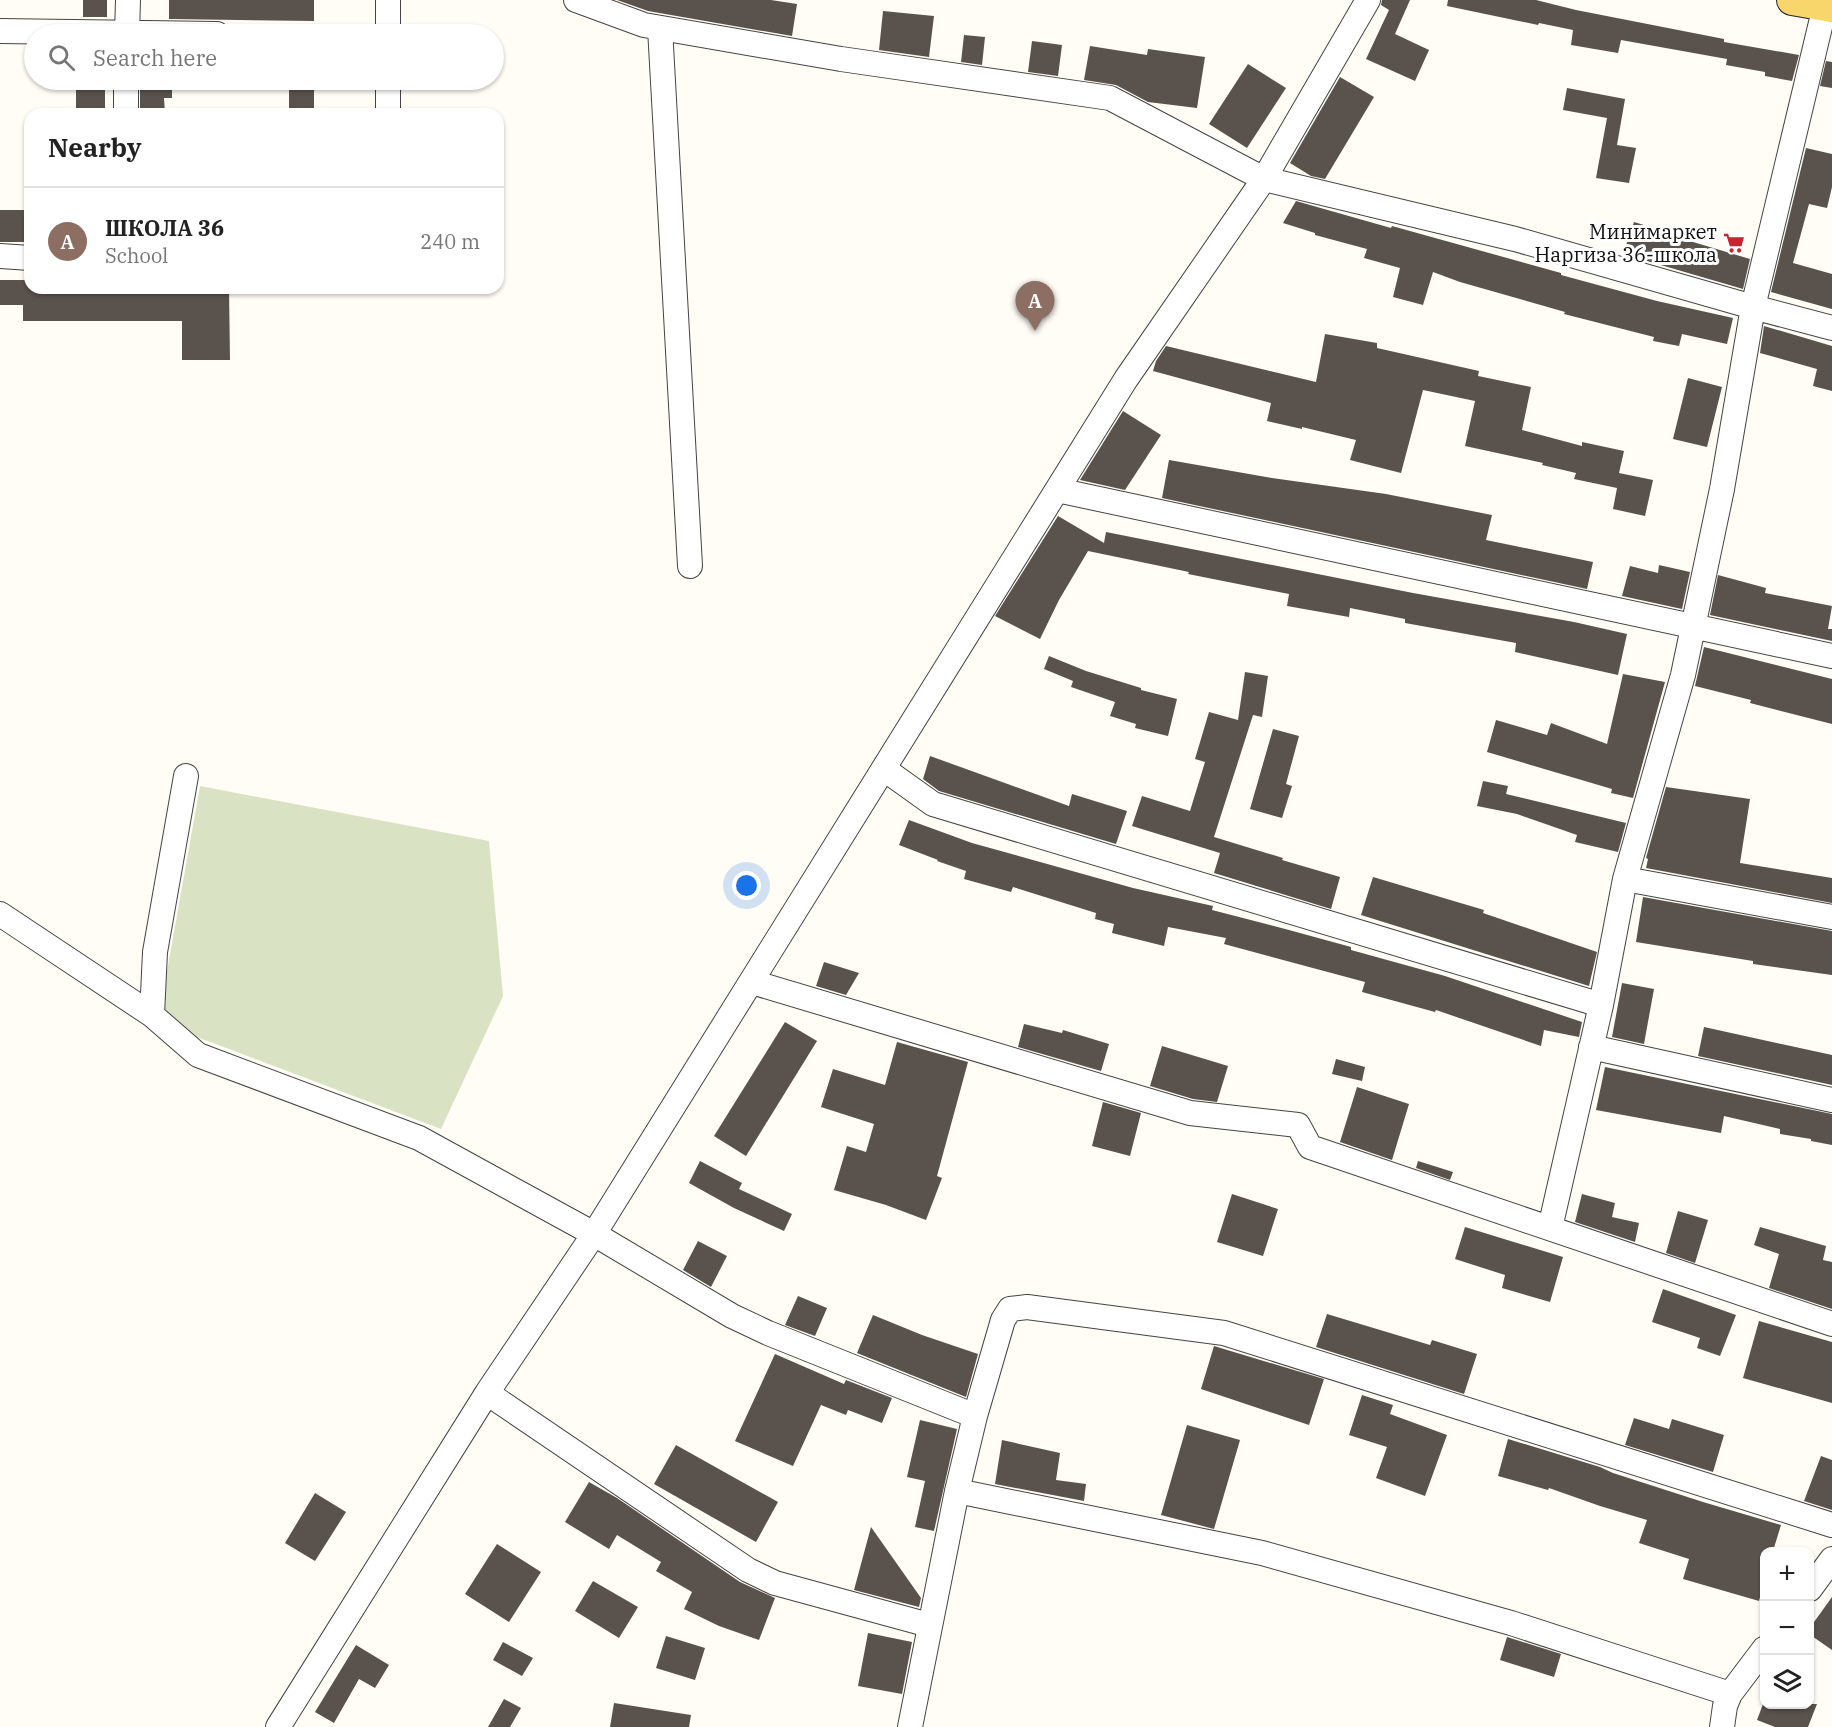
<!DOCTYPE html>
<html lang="en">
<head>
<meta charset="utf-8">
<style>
  :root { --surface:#fff; --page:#f6f6f6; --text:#222; --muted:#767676; --line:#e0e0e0; --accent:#d93025 }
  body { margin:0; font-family:"IBM Plex Serif",serif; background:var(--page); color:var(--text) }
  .controls { position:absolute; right:18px; bottom:18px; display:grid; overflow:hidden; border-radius:12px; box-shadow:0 2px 4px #0004 }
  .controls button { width:54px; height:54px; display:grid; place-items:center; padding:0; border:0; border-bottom:2px solid var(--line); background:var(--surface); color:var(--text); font:30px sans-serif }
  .you { position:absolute; left:747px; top:886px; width:21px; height:21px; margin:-15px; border:4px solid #fff; border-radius:50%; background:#1a73e8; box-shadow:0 0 0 9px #1a73e833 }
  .badge { display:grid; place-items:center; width:39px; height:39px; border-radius:50%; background:var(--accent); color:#fff; font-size:20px; font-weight:700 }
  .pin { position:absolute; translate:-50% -50px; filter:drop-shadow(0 2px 3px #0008) }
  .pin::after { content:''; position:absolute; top:32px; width:21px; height:18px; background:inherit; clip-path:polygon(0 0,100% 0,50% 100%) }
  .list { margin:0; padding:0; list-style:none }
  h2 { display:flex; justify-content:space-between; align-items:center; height:78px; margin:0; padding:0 24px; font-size:26px }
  h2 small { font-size:20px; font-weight:400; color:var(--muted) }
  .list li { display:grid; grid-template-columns:39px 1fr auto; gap:18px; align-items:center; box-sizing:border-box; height:108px; padding:0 24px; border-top:2px solid var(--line) }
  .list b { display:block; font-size:22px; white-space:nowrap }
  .list p { margin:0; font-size:20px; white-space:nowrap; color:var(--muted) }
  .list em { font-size:20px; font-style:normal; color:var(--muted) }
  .icon { flex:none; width:33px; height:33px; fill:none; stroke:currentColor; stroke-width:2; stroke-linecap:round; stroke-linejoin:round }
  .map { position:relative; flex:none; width:1832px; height:1727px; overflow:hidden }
  .search { position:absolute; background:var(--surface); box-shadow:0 2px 4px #0004; left:24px; top:24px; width:480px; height:66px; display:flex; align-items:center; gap:15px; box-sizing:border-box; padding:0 21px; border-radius:33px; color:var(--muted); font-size:22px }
  .panel { position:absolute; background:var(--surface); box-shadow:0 2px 4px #0004; left:24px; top:108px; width:480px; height:186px; border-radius:18px }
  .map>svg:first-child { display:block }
</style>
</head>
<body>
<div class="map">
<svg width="1832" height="1727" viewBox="0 0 1832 1727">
  <rect width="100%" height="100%" fill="#fffdf5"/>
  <path fill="#d9e3c4" d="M 200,786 L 489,841 L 503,996 L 441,1129 L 181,1031 L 161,1005 Z"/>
  <path fill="#5a524d" d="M 83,0 L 107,0 L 107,17 L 83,17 Z
    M 169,0 L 314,0 L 314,21 L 169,19 Z
    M 617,0 L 771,0 L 797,4 L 792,36 L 648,11 Z
    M 1382,0 L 1410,0 L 1395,34 L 1429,50 L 1415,81 L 1366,59 L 1389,10 L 1381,5 Z
    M 1448,0 L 1536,0 L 1576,10 L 1724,39 L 1724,42 L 1799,55 L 1792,81 L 1765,76 L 1765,72 L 1726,65 L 1727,59 L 1621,40 L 1618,53 L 1571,45 L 1573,30 L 1539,23 L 1538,25 L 1447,6 Z
    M 883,11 L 934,16 L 929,57 L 879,50 Z
    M 964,35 L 985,37 L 982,65 L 961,62 Z
    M 1032,41 L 1062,45 L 1058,76 L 1028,72 Z
    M 1090,46 L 1147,55 L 1148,49 L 1205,57 L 1197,108 L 1148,102 L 1116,85 L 1084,80 Z
    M 1826,61 L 1832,62 L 1832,88 L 1820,86 Z
    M 1248,64 L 1286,88 L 1247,148 L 1209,124 Z
    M 1340,77 L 1374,97 L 1325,179 L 1311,176 L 1290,163 Z
    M 76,80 L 105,80 L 105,114 L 76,114 Z
    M 140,80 L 172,80 L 172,98 L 164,98 L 165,114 L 140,114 Z
    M 289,80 L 314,80 L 314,113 L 289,113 Z
    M 1567,88 L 1625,99 L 1617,145 L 1636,148 L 1629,183 L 1596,178 L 1607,118 L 1563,110 Z
    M 1806,148 L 1832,154 L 1832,187 L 1827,208 L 1809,204 L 1793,263 L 1832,274 L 1832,309 L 1771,292 Z
    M 1296,201 L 1391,228 L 1392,226 L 1561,273 L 1561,275 L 1657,301 L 1733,318 L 1727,344 L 1682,334 L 1679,346 L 1653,341 L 1654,337 L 1564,314 L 1565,312 L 1460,282 L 1433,272 L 1423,305 L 1393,297 L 1400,268 L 1364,258 L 1367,249 L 1315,235 L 1315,233 L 1283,223 Z
    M 0,210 L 28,210 L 28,242 L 0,242 Z
    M 1634,222 L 1674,234 L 1673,236 L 1750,259 L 1743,289 L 1623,254 Z
    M 0,280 L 30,280 L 30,288 L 229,288 L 230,360 L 182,360 L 182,321 L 23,321 L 23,305 L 0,305 Z
    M 1764,326 L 1832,346 L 1832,391 L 1813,386 L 1817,369 L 1760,353 Z
    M 1325,334 L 1377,343 L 1377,348 L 1479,371 L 1478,376 L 1531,387 L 1522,430 L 1582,446 L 1582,442 L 1624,451 L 1619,473 L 1653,480 L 1645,516 L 1613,509 L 1617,488 L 1574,479 L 1576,473 L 1542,465 L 1543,463 L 1465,446 L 1475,401 L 1423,390 L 1401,473 L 1350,460 L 1356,440 L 1302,427 L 1302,429 L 1267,421 L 1271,403 L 1153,371 L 1156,361 L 1166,346 L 1316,382 Z
    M 1688,378 L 1722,387 L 1707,447 L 1673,439 Z
    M 1123,411 L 1161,435 L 1125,490 L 1080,480 Z
    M 1169,460 L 1272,478 L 1386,494 L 1492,515 L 1486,540 L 1593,562 L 1587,589 L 1162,498 Z
    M 1058,516 L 1104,543 L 1106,532 L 1413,593 L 1574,622 L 1627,634 L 1618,675 L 1515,652 L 1516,643 L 1405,623 L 1405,619 L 1350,608 L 1349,617 L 1287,606 L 1289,594 L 1188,574 L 1189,572 L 1088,551 L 1059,600 L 1040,639 L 995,616 Z
    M 1659,565 L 1690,572 L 1682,609 L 1622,596 L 1630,566 L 1658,573 Z
    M 1718,575 L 1766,588 L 1765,593 L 1832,606 L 1828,629 L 1832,629 L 1832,641 L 1710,615 Z
    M 1704,647 L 1832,679 L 1832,724 L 1750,703 L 1751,700 L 1695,686 Z
    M 1049,656 L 1086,671 L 1141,688 L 1141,690 L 1177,699 L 1168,736 L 1135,728 L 1136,724 L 1110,716 L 1115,702 L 1071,687 L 1073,681 L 1044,669 Z
    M 1245,672 L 1268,676 L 1262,717 L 1253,715 L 1214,837 L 1283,858 L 1282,860 L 1340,877 L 1331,909 L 1214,873 L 1220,853 L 1132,826 L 1142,796 L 1190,811 L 1205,762 L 1195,759 L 1209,712 L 1238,720 Z
    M 1623,674 L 1665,682 L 1633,798 L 1611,793 L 1612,789 L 1487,752 L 1496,720 L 1547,735 L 1551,723 L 1607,744 Z
    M 1273,729 L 1299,736 L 1286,784 L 1292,786 L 1282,818 L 1250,809 Z
    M 930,756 L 1069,806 L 1072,794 L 1127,811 L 1116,844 L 939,791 L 923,779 Z
    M 1483,781 L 1508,786 L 1506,794 L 1626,823 L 1618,852 L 1575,842 L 1577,835 L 1517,814 L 1477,806 Z
    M 1666,787 L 1750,799 L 1740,863 L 1832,878 L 1832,903 L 1646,868 L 1648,859 L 1646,858 Z
    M 909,820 L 972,843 L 1133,888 L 1213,906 L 1212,910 L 1289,930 L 1351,947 L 1351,950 L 1445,976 L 1582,1022 L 1579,1037 L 1544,1030 L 1541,1046 L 1436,1010 L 1435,1012 L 1362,992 L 1365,982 L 1224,944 L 1226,938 L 1168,927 L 1164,946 L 1112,933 L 1114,924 L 1095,919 L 1096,913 L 1013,887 L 1011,892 L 964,879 L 966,871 L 937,861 L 938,860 L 899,845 Z
    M 1373,877 L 1484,910 L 1483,913 L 1597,952 L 1589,986 L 1361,915 Z
    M 1643,897 L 1832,931 L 1832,975 L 1753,964 L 1753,961 L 1636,942 Z
    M 824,962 L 859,973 L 846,995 L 816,986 Z
    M 1622,983 L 1654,989 L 1644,1044 L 1612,1037 Z
    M 785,1022 L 817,1041 L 746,1156 L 714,1136 Z
    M 1024,1024 L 1062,1033 L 1063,1030 L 1109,1044 L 1101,1071 L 1018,1047 Z
    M 1704,1027 L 1832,1055 L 1832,1085 L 1698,1056 Z
    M 897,1042 L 968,1062 L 937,1176 L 942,1178 L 926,1220 L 886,1205 L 834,1190 L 847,1146 L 866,1152 L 874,1124 L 821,1107 L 833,1069 L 885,1085 Z
    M 1162,1046 L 1228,1066 L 1217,1102 L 1193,1099 L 1150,1086 Z
    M 1336,1059 L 1365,1067 L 1362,1081 L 1332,1074 Z
    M 1605,1067 L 1832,1114 L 1832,1145 L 1811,1141 L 1811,1139 L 1780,1134 L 1780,1129 L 1724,1116 L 1721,1133 L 1596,1110 Z
    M 1357,1087 L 1409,1104 L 1392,1160 L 1340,1142 Z
    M 1103,1102 L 1141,1113 L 1130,1156 L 1092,1146 Z
    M 700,1161 L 742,1183 L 739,1189 L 792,1214 L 784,1231 L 734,1208 L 689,1183 Z
    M 1418,1161 L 1453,1172 L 1450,1180 L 1416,1168 Z
    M 1232,1194 L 1278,1209 L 1263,1256 L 1217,1242 Z
    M 1582,1194 L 1615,1203 L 1612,1217 L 1639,1223 L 1635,1242 L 1575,1222 Z
    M 1678,1211 L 1708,1220 L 1695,1263 L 1666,1253 Z
    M 1465,1227 L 1563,1257 L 1550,1302 L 1502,1288 L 1505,1275 L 1455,1259 Z
    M 1760,1227 L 1826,1246 L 1823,1260 L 1832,1262 L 1832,1309 L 1769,1288 L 1779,1254 L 1754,1245 Z
    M 698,1241 L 727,1256 L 711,1287 L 683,1270 Z
    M 1663,1289 L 1736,1315 L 1720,1356 L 1697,1348 L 1700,1338 L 1652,1322 Z
    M 798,1296 L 827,1308 L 815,1336 L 785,1325 Z
    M 1327,1314 L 1430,1345 L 1432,1340 L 1477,1354 L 1464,1394 L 1316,1347 Z
    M 873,1315 L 922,1335 L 978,1354 L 966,1397 L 857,1353 Z
    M 1759,1321 L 1832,1342 L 1832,1403 L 1743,1378 Z
    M 1214,1346 L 1324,1379 L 1309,1425 L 1201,1389 Z
    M 775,1354 L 844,1384 L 846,1380 L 892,1398 L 882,1423 L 848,1410 L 846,1415 L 821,1405 L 793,1466 L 735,1441 Z
    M 1362,1395 L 1393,1405 L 1390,1414 L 1447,1435 L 1425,1496 L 1376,1478 L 1387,1447 L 1349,1435 Z
    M 1634,1418 L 1669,1429 L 1672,1419 L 1724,1435 L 1713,1472 L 1625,1445 Z
    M 920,1420 L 957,1429 L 934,1531 L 915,1527 L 925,1481 L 907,1477 Z
    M 1187,1425 L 1240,1440 L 1214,1529 L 1161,1515 Z
    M 1508,1439 L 1600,1467 L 1613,1473 L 1703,1502 L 1781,1525 L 1773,1551 L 1764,1551 L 1764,1582 L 1759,1601 L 1683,1579 L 1689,1559 L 1639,1543 L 1647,1520 L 1600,1506 L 1549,1488 L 1548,1490 L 1498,1476 Z
    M 1002,1440 L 1060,1453 L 1056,1480 L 1086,1484 L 1084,1501 L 995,1484 Z
    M 676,1445 L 778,1502 L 756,1542 L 654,1484 Z
    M 1821,1456 L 1832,1460 L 1832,1510 L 1804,1501 Z
    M 589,1482 L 617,1498 L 740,1582 L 775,1598 L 759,1640 L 719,1626 L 684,1609 L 692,1592 L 656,1571 L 661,1562 L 617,1535 L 609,1549 L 565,1522 Z
    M 315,1493 L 346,1512 L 315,1561 L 285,1543 Z
    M 871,1527 L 921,1598 L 919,1607 L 854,1590 Z
    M 497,1544 L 541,1572 L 509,1622 L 465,1594 Z
    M 593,1581 L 638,1607 L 619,1638 L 575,1611 Z
    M 1832,1597 L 1832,1650 L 1809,1634 L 1809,1629 Z
    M 868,1633 L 912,1642 L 902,1694 L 858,1686 Z
    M 666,1636 L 705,1648 L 695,1680 L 656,1668 Z
    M 1507,1637 L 1561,1654 L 1554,1677 L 1500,1660 Z
    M 503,1642 L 533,1658 L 522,1676 L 493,1660 Z
    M 356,1645 L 389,1665 L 375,1688 L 359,1679 L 334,1723 L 315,1712 Z
    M 504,1699 L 521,1708 L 510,1727 L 488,1727 Z
    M 614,1703 L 691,1715 L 689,1727 L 610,1727 Z
    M 1763,1704 L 1817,1704 L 1808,1727 L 1775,1727 L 1757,1720 Z"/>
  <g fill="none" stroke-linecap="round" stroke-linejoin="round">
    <defs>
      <path id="minor" d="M 576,0 L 644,25 L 841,59 L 1110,98 L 1264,179 L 1515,239 L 1753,307 L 1832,328
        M 660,28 L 690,566
        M 0,31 L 217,34
        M 127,34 L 128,0
        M 388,34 L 388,0
        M 126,114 L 126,80
        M 388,114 L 388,80
        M 0,256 L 30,258
        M 1057,490 L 1832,656
        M 884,769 L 933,804 L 1601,1005
        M 1625,879 L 1832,917
        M 0,914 L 152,1015 L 198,1055 L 419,1138 L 594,1234 L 732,1316 L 768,1333 L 975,1416
        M 752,982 L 1190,1113 L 1298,1125 L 1310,1147 L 1832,1324
        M 152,1015 L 155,952 L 186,776
        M 1591,1047 L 1832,1100
        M 1550,1228 L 1601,1005 L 1625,879 L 1683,675 L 1722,489 L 1753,307 L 1825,6
        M 487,1393 L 748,1570 L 775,1583 L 929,1625
        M 957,1491 L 1262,1553 L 1511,1623 L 1730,1694
        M 1810,1589 L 1832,1559
        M 278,1727 L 487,1393 L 594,1234 L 1126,379 L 1264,179 L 1368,0
        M 910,1727 L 957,1491 L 975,1416 L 1003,1320 L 1010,1309 L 1027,1307 L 1224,1333 L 1832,1525
        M 1722,1727 L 1725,1706 L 1730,1694 L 1764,1649"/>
      <path id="major" d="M 1792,0 L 1832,7"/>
    </defs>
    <use href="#minor" stroke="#444" stroke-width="26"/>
    <use href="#major" stroke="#222" stroke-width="32"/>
    <use href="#minor" stroke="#fff" stroke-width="24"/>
    <use href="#major" stroke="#f9d66b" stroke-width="30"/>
  </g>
  <defs>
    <symbol id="supermarket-bare" viewBox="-9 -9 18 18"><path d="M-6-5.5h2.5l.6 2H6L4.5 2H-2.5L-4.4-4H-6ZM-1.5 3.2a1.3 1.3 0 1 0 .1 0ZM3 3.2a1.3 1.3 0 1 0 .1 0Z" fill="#c4262e" stroke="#fff" stroke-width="2.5" paint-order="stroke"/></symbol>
  </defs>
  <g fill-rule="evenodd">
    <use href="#supermarket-bare" x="1719" y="228" width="30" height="30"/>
  </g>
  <g text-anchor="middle" stroke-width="6" stroke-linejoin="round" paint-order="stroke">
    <g font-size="20" fill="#111" stroke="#fff" text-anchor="end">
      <text x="1717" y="239">Минимаркет<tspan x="1717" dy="23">Наргиза 36-школа</tspan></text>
    </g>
  </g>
</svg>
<div class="controls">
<button>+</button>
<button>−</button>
<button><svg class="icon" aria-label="layers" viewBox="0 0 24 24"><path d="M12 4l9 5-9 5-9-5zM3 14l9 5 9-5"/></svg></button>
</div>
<div class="you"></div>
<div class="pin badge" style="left:1035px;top:331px;background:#8d6e63">A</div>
<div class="search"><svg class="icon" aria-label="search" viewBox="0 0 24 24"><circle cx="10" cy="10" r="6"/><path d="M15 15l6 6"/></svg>Search here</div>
<section class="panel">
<h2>Nearby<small></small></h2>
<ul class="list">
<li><span class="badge" style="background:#8d6e63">A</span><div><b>ШКОЛА 36</b><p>School</p></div><em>240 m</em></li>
</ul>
</section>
</div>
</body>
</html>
